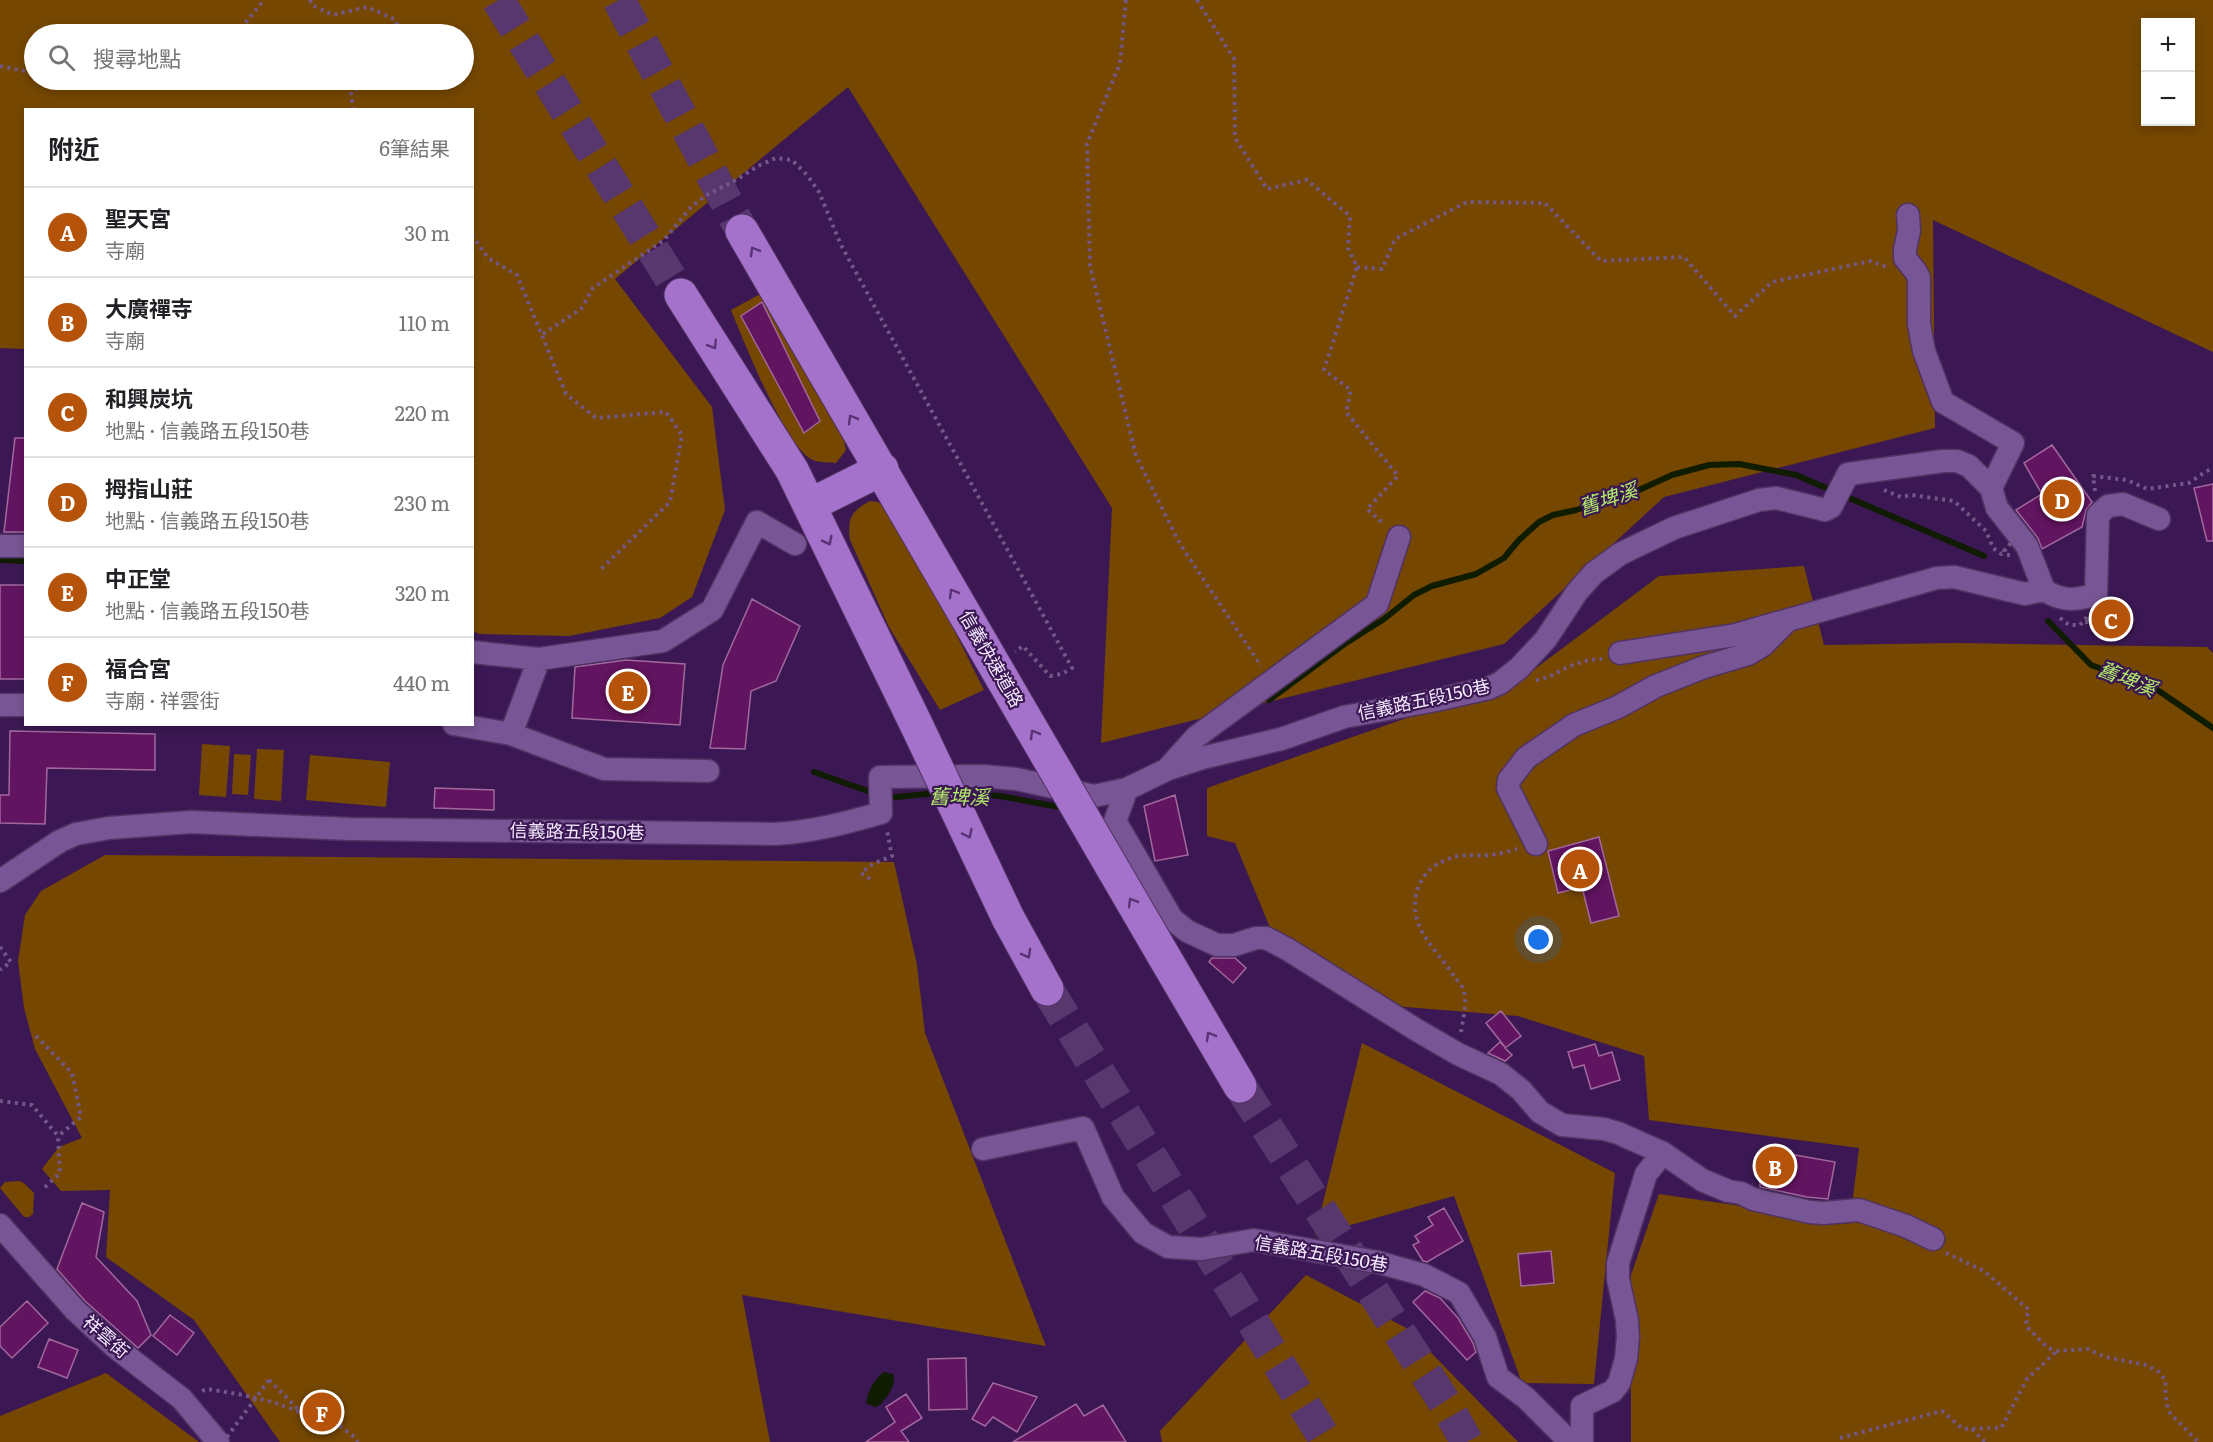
<!DOCTYPE html>
<html lang="zh-TW">
<head>
<meta charset="utf-8">
<style>
  :root { --surface:#fff; --page:#f6f6f6; --text:#202124; --muted:#757577; --line:#e0e0e0; --accent:#b45309 }
  body { margin:0; font-family:Literata,"Noto Sans TC",serif; background:var(--page); color:var(--text) }
  .controls { position:absolute; right:18px; top:18px; display:grid; overflow:hidden; border-radius:0px; box-shadow:0 3px 9px #0003 }
  .controls button { width:54px; height:54px; display:grid; place-items:center; padding:0; border:0; border-bottom:2px solid var(--line); background:var(--surface); color:var(--text); font:30px sans-serif }
  .you { position:absolute; left:1539px; top:940px; width:21px; height:21px; margin:-15px; border:4px solid #fff; border-radius:50%; background:#1a73e8; box-shadow:0 0 0 9px #1a73e833 }
  .badge { display:grid; place-items:center; width:39px; height:39px; border-radius:50%; background:var(--accent); color:#fff; font-size:20px; font-weight:700 }
  .pin { position:absolute; translate:-50% -50%; border:3px solid #fff; box-shadow:0 2px 6px #0006 }
  .list { margin:0; padding:0; list-style:none }
  h2 { display:flex; justify-content:space-between; align-items:center; height:78px; margin:0; padding:0 24px; font-size:26px }
  h2 small { font-size:20px; font-weight:400; color:var(--muted) }
  .list li { display:grid; grid-template-columns:39px 1fr auto; gap:18px; align-items:center; box-sizing:border-box; height:90px; padding:0 24px; border-top:2px solid var(--line) }
  .list b { display:block; font-size:22px; white-space:nowrap }
  .list p { margin:0; font-size:20px; white-space:nowrap; color:var(--muted) }
  .list em { font-size:20px; font-style:normal; color:var(--muted) }
  .icon { flex:none; width:33px; height:33px; fill:none; stroke:currentColor; stroke-width:2; stroke-linecap:round; stroke-linejoin:round }
  .map { position:relative; flex:none; width:2213px; height:1442px; overflow:hidden }
  .search { position:absolute; background:var(--surface); box-shadow:0 3px 9px #0003; left:24px; top:24px; width:450px; height:66px; display:flex; align-items:center; gap:15px; box-sizing:border-box; padding:0 21px; border-radius:33px; color:var(--muted); font-size:22px }
  .panel { position:absolute; background:var(--surface); box-shadow:0 3px 9px #0003; left:24px; top:108px; width:450px; height:618px; border-radius:0px }
  .map>svg:first-child { display:block }
</style>
</head>
<body>
<div class="map">
<svg width="2213" height="1442" viewBox="0 0 2213 1442">
  <rect width="100%" height="100%" fill="#3b1853"/>
  <path fill="#754700" fill-rule="evenodd" d="M 0,0 L 2213,0 L 2213,352 L 1933,220 L 1935,428 L 1664,497 L 1504,644 L 1101,743 L 1112,508 L 848,87 L 615,279 L 712,407 L 725,510 L 692,597 L 660,618 L 569,636 L 479,634 L 473,631 L 472,110 L 26,110 L 25,349 L 0,348 ZM 2146,22 L 2190,22 L 2190,122 L 2146,122 ZM 34,34 L 464,34 L 464,80 L 34,80 Z
    M 764,292 L 841,427 L 846,450 L 836,463 C 829,462 820,463 813,460 C 786,449 743,339 731,310 Z
    M 870,501 C 885,501 891,512 900,522 L 984,690 L 940,710 L 889,627 L 850,540 C 847,519 851,511 870,501 Z
    M 1804,566 L 1824,645 L 1958,643 L 2207,647 L 2213,653 L 2213,1442 L 1631,1442 L 1631,1275 L 1659,1194 L 1850,1222 L 1859,1148 L 1649,1120 L 1644,1056 L 1518,1016 L 1380,1005 L 1281,954 L 1235,843 L 1207,836 L 1207,788 L 1524,677 L 1659,576 Z
    M 202,744 L 230,746 L 226,797 L 199,795 Z
    M 257,749 L 284,750 L 281,801 L 254,799 Z
    M 234,754 L 251,755 L 248,795 L 232,794 Z
    M 310,755 L 390,762 L 386,807 L 306,800 Z
    M 105,855 L 894,862 L 917,965 L 925,1033 L 1046,1346 L 742,1295 L 770,1442 L 280,1442 L 194,1320 L 106,1257 L 110,1190 L 61,1191 L 42,1169 L 59,1147 L 82,1138 L 35,1049 L 24,1008 L 18,961 L 25,915 L 41,891 Z
    M 1362,1043 L 1615,1173 L 1594,1384 L 1522,1383 L 1454,1196 L 1315,1235 Z
    M 19,1181 L 24,1183 L 34,1193 L 33,1214 L 29,1217 L 24,1217 L 0,1188 L 5,1182 Z
    M 1306,1275 L 1408,1329 L 1518,1442 L 1162,1442 L 1160,1431 Z
    M 106,1373 L 199,1442 L 0,1442 L 0,1416 Z"/>
  <path fill="#0f1c00" d="M 884,1372 L 893,1374 C 897,1385 887,1397 880,1405 L 875,1407 L 866,1403 C 867,1392 875,1378 884,1372 Z"/>
  <g fill="none" stroke-linecap="round" stroke-linejoin="round">
    <path stroke="#0f1c00" stroke-width="6" d="M 0,560 L 26,561
      M 2048,621 L 2091,665 L 2156,689 L 2213,728
      M 1269,700 L 1343,645 L 1384,619 L 1414,595 L 1432,586 L 1476,574 L 1504,558 L 1519,540 L 1539,522 L 1553,515 L 1576,510 L 1639,490 L 1672,475 L 1709,465 L 1739,464 L 1796,475 L 1984,556
      M 814,772 L 876,794
      M 960,793 L 1000,796 L 1065,808
      M 885,798 L 938,793"/>
  </g>
  <path fill="#61145f" stroke="#a2689e" stroke-width="1.5" d="M 762,302 L 820,421 L 804,433 L 741,316 Z
    M 15,438 L 26,438 L 26,532 L 4,532 Z
    M 2052,445 L 2092,502 L 2086,510 L 2082,527 L 2042,549 L 2038,538 L 2016,510 L 2042,494 L 2024,463 Z
    M 2213,484 L 2213,541 L 2207,541 L 2194,488 Z
    M 0,585 L 26,585 L 26,679 L 0,679 Z
    M 752,599 L 800,626 L 776,681 L 751,691 L 745,749 L 710,748 L 723,665 Z
    M 626,660 L 685,664 L 680,725 L 572,718 L 575,667 Z
    M 10,731 L 155,734 L 155,770 L 47,768 L 45,824 L 0,823 L 0,795 L 9,795 Z
    M 435,788 L 494,790 L 494,810 L 434,808 Z
    M 1175,795 L 1188,855 L 1155,861 L 1144,806 Z
    M 1599,837 L 1619,916 L 1591,923 L 1582,887 L 1558,893 L 1548,851 Z
    M 1212,958 L 1235,958 L 1246,968 L 1233,983 L 1209,962 Z
    M 1501,1011 L 1521,1036 L 1505,1048 L 1512,1055 L 1505,1061 L 1488,1053 L 1500,1042 L 1505,1047 L 1486,1023 Z
    M 1595,1044 L 1599,1056 L 1612,1052 L 1620,1080 L 1591,1089 L 1584,1065 L 1573,1068 L 1568,1052 Z
    M 1761,1149 L 1835,1162 L 1828,1199 L 1807,1197 L 1760,1187 L 1760,1180 L 1757,1177 Z
    M 82,1203 L 104,1212 L 96,1257 L 137,1301 L 151,1335 L 138,1348 L 85,1301 L 57,1269 Z
    M 1444,1208 L 1463,1241 L 1427,1262 L 1423,1261 L 1413,1245 L 1419,1242 L 1415,1236 L 1433,1225 L 1428,1217 Z
    M 1551,1251 L 1554,1283 L 1521,1286 L 1518,1254 Z
    M 1425,1291 L 1440,1298 L 1458,1318 L 1473,1343 L 1476,1352 L 1467,1360 L 1413,1302 Z
    M 27,1301 L 48,1323 L 12,1358 L 0,1346 L 0,1327 Z
    M 170,1315 L 194,1333 L 177,1355 L 153,1336 Z
    M 49,1339 L 78,1350 L 67,1378 L 38,1367 Z
    M 966,1358 L 967,1409 L 929,1410 L 928,1359 Z
    M 993,1383 L 1037,1397 L 1017,1432 L 993,1417 L 985,1426 L 972,1419 Z
    M 906,1394 L 922,1418 L 901,1431 L 909,1442 L 866,1442 L 895,1422 L 886,1407 Z
    M 1076,1404 L 1084,1416 L 1103,1405 L 1126,1442 L 1013,1442 Z"/>
  <g fill="none" stroke-linecap="round" stroke-linejoin="round">
    <path stroke="#57376d" stroke-width="33" stroke-dasharray="33 16" stroke-linecap="butt" d="M 498,0 L 681,295
      M 619,0 L 742,231
      M 1047,989 L 1327,1442
      M 1240,1086 L 1445,1403 L 1467,1442"/>
    <defs>
      <path id="minor" d="M 1908,215 L 1909,231 L 1905,249 L 1905,258 L 1916,272 L 1919,278 L 1919,324 L 1924,351 L 1943,402 L 2013,443 L 1991,488
        M 0,546 L 26,546
        M 472,652 L 539,659 L 663,641 L 712,610 L 757,522 L 795,544
        M 1620,653 L 1735,635 L 1937,578 L 1954,577 L 2025,594 L 2044,590 C 2063,602 2074,600 2096,595 L 2098,515 L 2108,506 L 2123,504 L 2159,519
        M 0,705 L 26,705
        M 454,724 L 511,734 L 604,769 L 708,771
        M 511,734 L 539,659
        M 1169,767 L 1196,737 L 1377,604 L 1399,537
        M 1127,789 L 1115,821 L 1172,919 L 1187,931 L 1217,945 L 1234,945 L 1256,938 L 1266,938 L 1287,949 L 1415,1029 L 1458,1054 L 1501,1074 L 1521,1090 L 1540,1112 L 1562,1125 L 1604,1129 L 1618,1133 L 1663,1153 L 1702,1180 L 1728,1191 L 1741,1193 L 1753,1199 L 1810,1212 L 1823,1213 L 1859,1210 L 1906,1226 L 1933,1239
        M 1536,844 L 1508,788 L 1509,780 L 1526,758 L 1574,725 L 1618,707 L 1656,686 L 1704,667 L 1748,654 L 1763,645 L 1786,622
        M 0,881 L 60,841 L 76,834 L 109,828 L 191,822 L 349,829 L 775,834 C 811,832 846,823 881,813 L 880,777 L 982,776 L 1016,779 L 1094,796 L 1127,789 L 1168,769 L 1202,758 L 1281,739 L 1344,717 L 1436,700 L 1489,688 L 1500,683 L 1519,668 L 1546,639 L 1577,592 L 1594,573 L 1620,554 L 1674,528 L 1759,500 L 1776,498 L 1825,510 L 1831,507 L 1848,474 L 1943,461 L 1957,461 L 1969,466 L 1991,488 L 1997,508 L 2027,546 L 2044,590
        M 983,1149 L 1083,1128 L 1113,1197 L 1143,1233 L 1168,1247 L 1201,1249 L 1254,1240 L 1377,1262 L 1424,1275 L 1459,1293 L 1485,1337 L 1498,1377 L 1526,1398 L 1570,1442
        M 0,1225 L 75,1310 L 115,1347 L 182,1399 L 218,1442
        M 1582,1442 L 1582,1406 L 1613,1391 L 1619,1383 L 1626,1359 L 1628,1337 L 1627,1320 L 1618,1279 L 1618,1263 L 1646,1174 L 1663,1153"/>
      <path id="highway" d="M 742,231 L 1003,680
        M 681,295 L 792,470 L 916,724
        M 810,505 L 882,469
        M 1008,918 L 1047,989
        M 1162,953 L 1240,1086"/>
    </defs>
    <use href="#minor" stroke="#503363" stroke-width="25"/>
    <use href="#highway" stroke="#503363" stroke-width="35"/>
    <path stroke="#735787" stroke-width="4" stroke-dasharray="3 4.5" stroke-linecap="butt" d="M 310,0 L 312,5 L 333,15 L 367,7 L 396,20 L 399,34
      M 1126,0 L 1120,63 L 1087,144 L 1090,266 L 1136,456 L 1180,544 L 1261,666
      M 1197,0 L 1234,59 L 1235,138 L 1267,189 L 1307,180 L 1350,216 L 1348,248 L 1357,267 L 1324,370 L 1351,390 L 1346,412 L 1398,476 L 1367,509 L 1384,524
      M 236,34 L 264,0
      M 0,66 L 34,73
      M 65,80 L 75,82 L 76,80
      M 353,110 L 351,92 L 372,80
      M 472,235 L 488,258 L 517,275 L 566,394 L 596,418 L 666,412 L 682,435 L 670,502 L 600,570
      M 1357,267 L 1382,269 L 1395,239 L 1467,202 L 1545,203 L 1601,261 L 1684,257 L 1735,316 L 1772,282 L 1871,261 L 1887,267
      M 543,334 L 581,309 L 593,288 L 664,240 L 691,207 L 705,196 L 736,180 L 758,166 L 776,158 L 792,160 L 807,175 L 819,192 L 841,245 L 1072,668 L 1062,674 L 1050,676 L 1023,646 L 1015,652
      M 1884,490 L 1901,497 L 1912,495 L 1954,501 L 1986,531 L 1993,548 L 2001,554 L 2006,549
      M 2095,491 L 2093,476 L 2127,480 L 2147,489 L 2189,483 L 2205,472 L 2213,468
      M 2060,618 L 2069,625 L 2080,625 L 2087,617
      M 2085,622 L 2104,622
      M 1536,680 C 1548,679 1557,672 1568,667 C 1579,662 1591,659 1602,659
      M 870,879 L 861,873 L 873,864 L 892,856 L 887,831
      M 0,947 L 11,962 L 0,970
      M 1461,1032 C 1463,1020 1467,1004 1464,991 C 1463,986 1457,981 1454,976 C 1436,948 1405,926 1418,888 C 1423,875 1432,865 1446,860 C 1460,853 1475,856 1491,855 C 1500,854 1509,851 1517,849
      M 36,1036 L 72,1073 L 81,1117 L 58,1136
      M 0,1101 L 32,1105 L 58,1136 L 60,1173 L 43,1189
      M 1946,1253 L 1984,1271 L 2029,1310 L 2026,1319 L 2027,1327 L 2048,1348 L 2057,1351 L 2088,1349 L 2105,1357 L 2146,1365 L 2159,1372 L 2166,1381 C 2164,1392 2167,1400 2168,1411 L 2198,1442
      M 269,1380 L 300,1411
      M 202,1391 L 207,1389 C 239,1394 272,1399 301,1413 C 309,1417 317,1425 324,1431 L 337,1424 L 352,1435 L 358,1442
      M 1972,1429 L 1985,1442
      M 1840,1438 L 1942,1411 L 1963,1429 L 2001,1428 L 2027,1379 L 2057,1351"/>
    <use href="#minor" stroke="#785594" stroke-width="22"/>
    <use href="#highway" stroke="#a471cb" stroke-width="33"/>
    <defs>
      <path id="highway-bridge" d="M 1003,680 L 1162,953
        M 916,724 L 1008,918"/>
    </defs>
    <use href="#highway-bridge" stroke="#503363" stroke-width="35" stroke-linecap="butt"/>
    <path stroke="#735787" stroke-width="4" stroke-dasharray="3 4.5" stroke-linecap="butt" d="M 2010,555 L 2007,555 L 2004,551 L 2018,535
      M 227,1437 L 269,1380"/>
    <use href="#highway-bridge" stroke="#a471cb" stroke-width="33"/>
  </g>
  <defs><path id="oneway-chevron" d="M-2-3.5L2.5 0L-2 3.5" fill="none" stroke-width="1.6" stroke-linecap="round" stroke-linejoin="round" transform="scale(1.5)"/></defs>
  <g stroke="#5a3377">
    <use href="#oneway-chevron" transform="translate(754 251) rotate(-120)"/>
    <use href="#oneway-chevron" transform="translate(713 345) rotate(58)"/>
    <use href="#oneway-chevron" transform="translate(852 419) rotate(-120)"/>
    <use href="#oneway-chevron" transform="translate(828 541) rotate(63)"/>
    <use href="#oneway-chevron" transform="translate(953 593) rotate(-120)"/>
    <use href="#oneway-chevron" transform="translate(1034 734) rotate(-120)"/>
    <use href="#oneway-chevron" transform="translate(968 834) rotate(65)"/>
    <use href="#oneway-chevron" transform="translate(1132 902) rotate(-120)"/>
    <use href="#oneway-chevron" transform="translate(1027 954) rotate(61)"/>
    <use href="#oneway-chevron" transform="translate(1210 1036) rotate(-120)"/>
  </g>
  <g text-anchor="middle" stroke-width="4.5" stroke-linejoin="round" paint-order="stroke">
    <g font-size="18" fill="#f4e9ff" stroke="#3b1853">
      <text transform="translate(991 659) rotate(60)" y="6">信義快速道路</text>
      <text transform="translate(1424 700) rotate(-12)" y="6">信義路五段150巷</text>
      <text transform="translate(577 832) rotate(1)" y="6">信義路五段150巷</text>
      <text transform="translate(1321 1254) rotate(10)" y="6">信義路五段150巷</text>
      <text transform="translate(106 1337) rotate(41)" y="6">祥雲街</text>
    </g>
    <g font-size="20" font-style="italic" fill="#b2ea69" stroke="#3b1853">
      <text transform="translate(1608 499) rotate(-18)" y="7">舊埤溪</text>
      <text transform="translate(2127 679) rotate(22)" y="7">舊埤溪</text>
      <text transform="translate(959 797) rotate(1)" y="7">舊埤溪</text>
    </g>
  </g>
</svg>
<div class="controls">
<button>+</button>
<button>−</button>
</div>
<div class="you"></div>
<div class="pin badge" style="left:1580px;top:869px">A</div>
<div class="pin badge" style="left:1775px;top:1166px">B</div>
<div class="pin badge" style="left:2111px;top:619px">C</div>
<div class="pin badge" style="left:2062px;top:499px">D</div>
<div class="pin badge" style="left:628px;top:691px">E</div>
<div class="pin badge" style="left:322px;top:1412px">F</div>
<div class="search"><svg class="icon" aria-label="search" viewBox="0 0 24 24"><circle cx="10" cy="10" r="6"/><path d="M15 15l6 6"/></svg>搜尋地點</div>
<section class="panel">
<h2>附近<small>6筆結果</small></h2>
<ul class="list">
<li><span class="badge">A</span><div><b>聖天宮</b><p>寺廟</p></div><em>30 m</em></li>
<li><span class="badge">B</span><div><b>大廣禪寺</b><p>寺廟</p></div><em>110 m</em></li>
<li><span class="badge">C</span><div><b>和興炭坑</b><p>地點 · 信義路五段150巷</p></div><em>220 m</em></li>
<li><span class="badge">D</span><div><b>拇指山莊</b><p>地點 · 信義路五段150巷</p></div><em>230 m</em></li>
<li><span class="badge">E</span><div><b>中正堂</b><p>地點 · 信義路五段150巷</p></div><em>320 m</em></li>
<li><span class="badge">F</span><div><b>福合宮</b><p>寺廟 · 祥雲街</p></div><em>440 m</em></li>
</ul>
</section>
</div>
</body>
</html>
